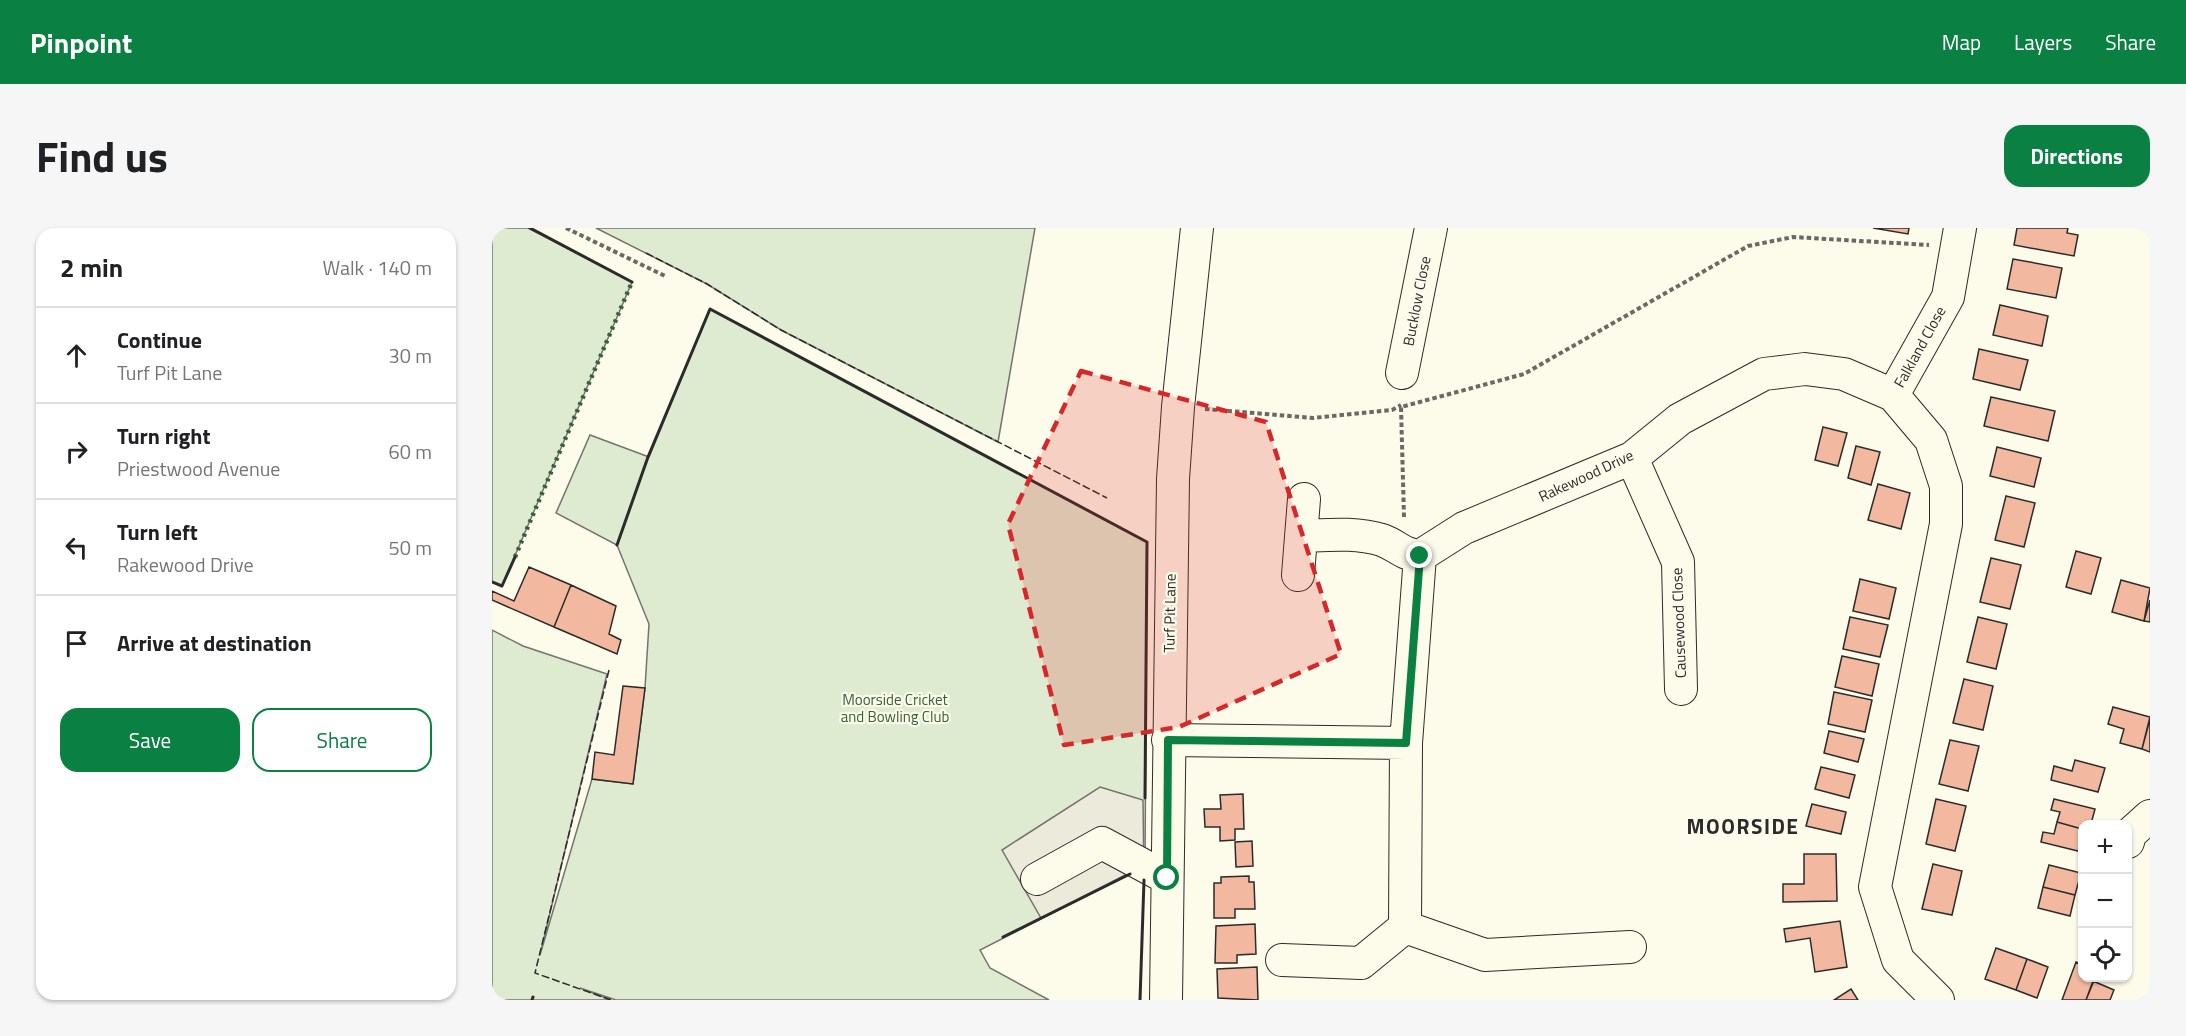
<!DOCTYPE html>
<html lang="en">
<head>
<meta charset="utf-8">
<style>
  :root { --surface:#fff; --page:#f6f6f6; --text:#202124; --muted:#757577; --line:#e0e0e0; --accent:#0b8043 }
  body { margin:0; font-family:"Titillium Web",sans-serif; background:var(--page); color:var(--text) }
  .controls { position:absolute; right:18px; bottom:18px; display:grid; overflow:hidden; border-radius:12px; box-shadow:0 2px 4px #0004 }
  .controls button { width:54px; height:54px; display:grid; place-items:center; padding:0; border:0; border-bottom:2px solid var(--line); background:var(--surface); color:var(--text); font:30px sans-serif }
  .stop { position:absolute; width:18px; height:18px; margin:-14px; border:4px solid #0b8043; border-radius:50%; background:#fff }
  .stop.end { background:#0b8043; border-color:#fff; box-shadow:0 2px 6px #0008 }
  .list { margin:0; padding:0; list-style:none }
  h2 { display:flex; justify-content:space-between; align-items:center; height:78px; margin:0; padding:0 24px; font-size:26px }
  h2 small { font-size:20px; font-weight:400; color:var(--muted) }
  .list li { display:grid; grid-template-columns:39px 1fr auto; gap:18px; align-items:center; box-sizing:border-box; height:96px; padding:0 24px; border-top:2px solid var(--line) }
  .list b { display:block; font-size:22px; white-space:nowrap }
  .list p { margin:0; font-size:20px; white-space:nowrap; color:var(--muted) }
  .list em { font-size:20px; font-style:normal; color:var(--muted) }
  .actions { display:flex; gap:12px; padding:18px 24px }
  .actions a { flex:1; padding:14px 0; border:2px solid var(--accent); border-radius:18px; text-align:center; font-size:21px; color:var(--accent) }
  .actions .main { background:var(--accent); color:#fff }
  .icon { flex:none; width:33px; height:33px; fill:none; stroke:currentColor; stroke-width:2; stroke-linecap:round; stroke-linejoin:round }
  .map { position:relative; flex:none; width:1658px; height:772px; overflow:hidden; border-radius:18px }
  header { display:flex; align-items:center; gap:36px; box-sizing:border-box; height:84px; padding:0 30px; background:var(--accent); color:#fff }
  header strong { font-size:28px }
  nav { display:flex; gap:33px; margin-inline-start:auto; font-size:21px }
  .intro { display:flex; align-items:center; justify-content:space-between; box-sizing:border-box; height:144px; padding:0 36px }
  h1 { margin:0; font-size:42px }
  .button { padding:15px 27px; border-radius:18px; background:var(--accent); color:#fff; font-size:21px; font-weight:700 }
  main { display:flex; gap:36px; padding:0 36px }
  aside { flex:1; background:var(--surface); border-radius:18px; box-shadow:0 2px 4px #0004 }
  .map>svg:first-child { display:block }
</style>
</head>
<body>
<header>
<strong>Pinpoint</strong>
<nav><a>Map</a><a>Layers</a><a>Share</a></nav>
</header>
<div class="intro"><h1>Find us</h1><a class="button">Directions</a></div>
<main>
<aside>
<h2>2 min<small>Walk · 140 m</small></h2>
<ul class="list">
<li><svg class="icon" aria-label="ahead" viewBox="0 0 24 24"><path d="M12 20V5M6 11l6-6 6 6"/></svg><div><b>Continue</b><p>Turf Pit Lane</p></div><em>30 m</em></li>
<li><svg class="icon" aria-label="right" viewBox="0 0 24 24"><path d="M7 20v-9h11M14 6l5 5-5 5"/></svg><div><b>Turn right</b><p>Priestwood Avenue</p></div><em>60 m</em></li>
<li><svg class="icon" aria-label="left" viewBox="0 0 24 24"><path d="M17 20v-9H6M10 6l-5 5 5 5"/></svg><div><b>Turn left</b><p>Rakewood Drive</p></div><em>50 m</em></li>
<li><svg class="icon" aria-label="arrive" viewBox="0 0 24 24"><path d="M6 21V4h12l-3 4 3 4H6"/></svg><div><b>Arrive at destination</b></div></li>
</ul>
<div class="actions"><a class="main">Save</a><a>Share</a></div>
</aside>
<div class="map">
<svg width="1658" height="772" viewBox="0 0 1658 772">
  <rect width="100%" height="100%" fill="#fdfbea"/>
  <path fill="#deebd1" stroke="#74746e" stroke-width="1.5" d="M 0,0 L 36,0 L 140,54 L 10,358 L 0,354 Z
    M 104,0 L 543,0 L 506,214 L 289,102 L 215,56 Z
    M 218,81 L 655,314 L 653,638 L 488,722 L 498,740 L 557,772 L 124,772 L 88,760 L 119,772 L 0,772 L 0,402 L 31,418 L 115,446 L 48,727 L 100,551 L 141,556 L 153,460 L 157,396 L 125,317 L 64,285 L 98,207 L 157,229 Z"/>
  <path fill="#eceadb" stroke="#74746e" stroke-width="1.5" d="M 608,559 L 651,572 L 652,652 L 635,646 L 549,690 L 510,622 Z"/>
  <path fill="#f2b8a0" stroke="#2b2b2b" stroke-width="1.5" d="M 1381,0 L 1417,0 L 1416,6 Z
    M 1525,0 L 1576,0 L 1575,5 L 1586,7 L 1582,28 L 1522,17 Z
    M 1521,31 L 1570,40 L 1564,70 L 1515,61 Z
    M 1508,77 L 1556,88 L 1550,118 L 1501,107 Z
    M 1487,121 L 1536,132 L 1528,162 L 1481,151 Z
    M 1499,169 L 1563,183 L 1556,213 L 1492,198 Z
    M 1331,199 L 1355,205 L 1346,238 L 1323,232 Z
    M 1364,218 L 1388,224 L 1379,257 L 1356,250 Z
    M 1505,219 L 1549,230 L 1542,259 L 1498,248 Z
    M 1386,256 L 1418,265 L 1409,301 L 1376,292 Z
    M 1514,268 L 1543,275 L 1532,319 L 1503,312 Z
    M 1584,323 L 1609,330 L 1599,366 L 1574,359 Z
    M 1499,330 L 1529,337 L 1518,381 L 1488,374 Z
    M 37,339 L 79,357 L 62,399 L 0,372 L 0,363 L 22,373 Z
    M 1368,351 L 1404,360 L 1397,391 L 1361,383 Z
    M 1629,352 L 1658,360 L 1652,393 L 1620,384 Z
    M 79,357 L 124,378 L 117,406 L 129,412 L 125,426 L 62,399 Z
    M 1658,372 L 1658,394 L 1652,393 Z
    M 1358,389 L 1396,397 L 1388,429 L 1351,421 Z
    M 1486,389 L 1515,396 L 1504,441 L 1475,434 Z
    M 1350,428 L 1387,436 L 1380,468 L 1343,459 Z
    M 1472,451 L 1501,458 L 1491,502 L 1461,495 Z
    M 131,458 L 153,460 L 141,556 L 100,551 L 103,524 L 122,527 Z
    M 1342,464 L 1380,472 L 1373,504 L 1336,496 Z
    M 1621,479 L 1658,489 L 1650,521 L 1628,515 L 1632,501 L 1616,496 Z
    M 1658,491 L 1658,524 L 1650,521 Z
    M 1337,503 L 1372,511 L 1366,534 L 1332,525 Z
    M 1458,512 L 1487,518 L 1476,563 L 1447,556 Z
    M 1583,532 L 1613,540 L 1606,564 L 1559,552 L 1562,538 L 1580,543 Z
    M 1329,539 L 1363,547 L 1357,570 L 1323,561 Z
    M 751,566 L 752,601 L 743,601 L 743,612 L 728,613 L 728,599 L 713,599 L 712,581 L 729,581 L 728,567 Z
    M 1444,571 L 1474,578 L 1463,623 L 1434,616 Z
    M 1562,571 L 1603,581 L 1599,596 L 1590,596 L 1590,601 L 1565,594 L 1568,584 L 1559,582 Z
    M 1320,576 L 1354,584 L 1349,606 L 1314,598 Z
    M 1565,594 L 1590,601 L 1590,624 L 1549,614 L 1551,604 L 1562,606 Z
    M 760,613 L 761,638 L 744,639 L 743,614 Z
    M 1312,626 L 1344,626 L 1345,673 L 1291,674 L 1291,656 L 1312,656 Z
    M 1441,636 L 1470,643 L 1460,687 L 1430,681 Z
    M 1557,637 L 1589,645 L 1583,667 L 1551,659 Z
    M 757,648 L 757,654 L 762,654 L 763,681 L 743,681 L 743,690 L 722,690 L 722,655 L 729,655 L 729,649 Z
    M 1551,659 L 1583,667 L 1578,688 L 1546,680 Z
    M 1348,693 L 1355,739 L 1323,744 L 1318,710 L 1294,714 L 1292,701 Z
    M 763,696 L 764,726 L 745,727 L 745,735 L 723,735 L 724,698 Z
    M 1504,720 L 1535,731 L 1524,762 L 1493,751 Z
    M 1535,731 L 1556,739 L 1545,770 L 1524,762 Z
    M 1584,734 L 1590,737 L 1590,750 L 1603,750 L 1594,772 L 1570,772 Z
    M 765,739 L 766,772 L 726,770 L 725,741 Z
    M 1601,753 L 1622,762 L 1618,772 L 1594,772 Z
    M 1359,761 L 1366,772 L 1342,772 Z"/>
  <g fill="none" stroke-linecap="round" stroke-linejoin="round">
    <defs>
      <path id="minor" d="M 910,145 L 939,0
        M 1401,167 L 1456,69 L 1468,0
        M 1140,230 L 1186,334 L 1189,461
        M 809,308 C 836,307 864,304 890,312 C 906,318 909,326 928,328
        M 806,347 L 812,271
        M 676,512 L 914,515
        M 1636,614 L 1638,606 L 1658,588
        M 545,651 L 610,615 L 675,650
        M 913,699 L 914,515 L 928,328 L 972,300 L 1140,230 L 1188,191 L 1272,146 L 1313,141 L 1352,146 L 1401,167 L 1439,212 L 1454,258 L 1454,296 L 1383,659 L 1406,732 L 1446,772
        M 913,699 L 993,727 L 1138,719
        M 790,732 L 869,735 L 913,699
        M 674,772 L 681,251 L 686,179 L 705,0"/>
    </defs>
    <use href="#minor" stroke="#2b2b2b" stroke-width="34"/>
    <path stroke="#6a6964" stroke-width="4" stroke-dasharray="4.5 3" stroke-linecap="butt" d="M 74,0 L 173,48
      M 713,181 L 821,190 L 900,182 L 909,177
      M 912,289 L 909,179 L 1032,146 L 1256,18 L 1301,9 L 1437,17"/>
    <use href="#minor" stroke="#fdfbea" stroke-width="32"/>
    <path stroke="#34623c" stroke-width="4.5" stroke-dasharray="3 4.5" stroke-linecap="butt" d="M 23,329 L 140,54"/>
    <path stroke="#2b2b2b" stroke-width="1.5" stroke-dasharray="8 3" stroke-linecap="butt" d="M 154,25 L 215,56 L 289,102 L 615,270
      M 117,442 L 43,745 L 119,772"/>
    <path stroke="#2b2b2b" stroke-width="3" d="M 38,0 L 140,54
      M 125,317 L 156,229 L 218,81 L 655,314 L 653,570
      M 0,354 L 10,358 L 23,329
      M 511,709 L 638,646
      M 40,772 L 41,769
      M 648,772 L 652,652"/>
  </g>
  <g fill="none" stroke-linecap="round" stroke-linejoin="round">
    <path stroke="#0b8043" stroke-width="8" d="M 675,650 L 676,512 L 914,515 L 928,328"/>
  </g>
  <path fill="#d62828" fill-opacity="0.2" stroke="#d62828" stroke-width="4.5" stroke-dasharray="12 8" stroke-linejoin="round" d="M 589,143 L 774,194 L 849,426 L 687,499 L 572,517 L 516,296 Z"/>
  <g text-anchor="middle" stroke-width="4.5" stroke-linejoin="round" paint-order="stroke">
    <g font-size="15" fill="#2b2b2b" stroke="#fdfbea">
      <text transform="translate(925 73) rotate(-79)" y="5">Bucklow Close</text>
      <text transform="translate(1428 119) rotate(-61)" y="5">Falkland Close</text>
      <text transform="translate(1094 248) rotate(-25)" y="5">Rakewood Drive</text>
      <text transform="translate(678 385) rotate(-89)" y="5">Turf Pit Lane</text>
      <text transform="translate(1187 395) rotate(-92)" y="5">Causewood Close</text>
    </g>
    <g font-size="15" fill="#34623c" stroke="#fdfbea">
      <text x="403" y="477">Moorside Cricket<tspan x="403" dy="17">and Bowling Club</tspan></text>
    </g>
    <g font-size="21" font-weight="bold" letter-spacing="1.5" fill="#2b2b2b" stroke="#fdfbea">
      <text x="1251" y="606">MOORSIDE</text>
    </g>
  </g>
</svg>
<div class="controls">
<button>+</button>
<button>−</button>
<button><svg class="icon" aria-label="locate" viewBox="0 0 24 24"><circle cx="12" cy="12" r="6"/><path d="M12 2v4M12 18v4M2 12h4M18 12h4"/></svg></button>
</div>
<div class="stop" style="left:675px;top:650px"></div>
<div class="stop end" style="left:928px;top:328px"></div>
</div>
</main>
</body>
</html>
